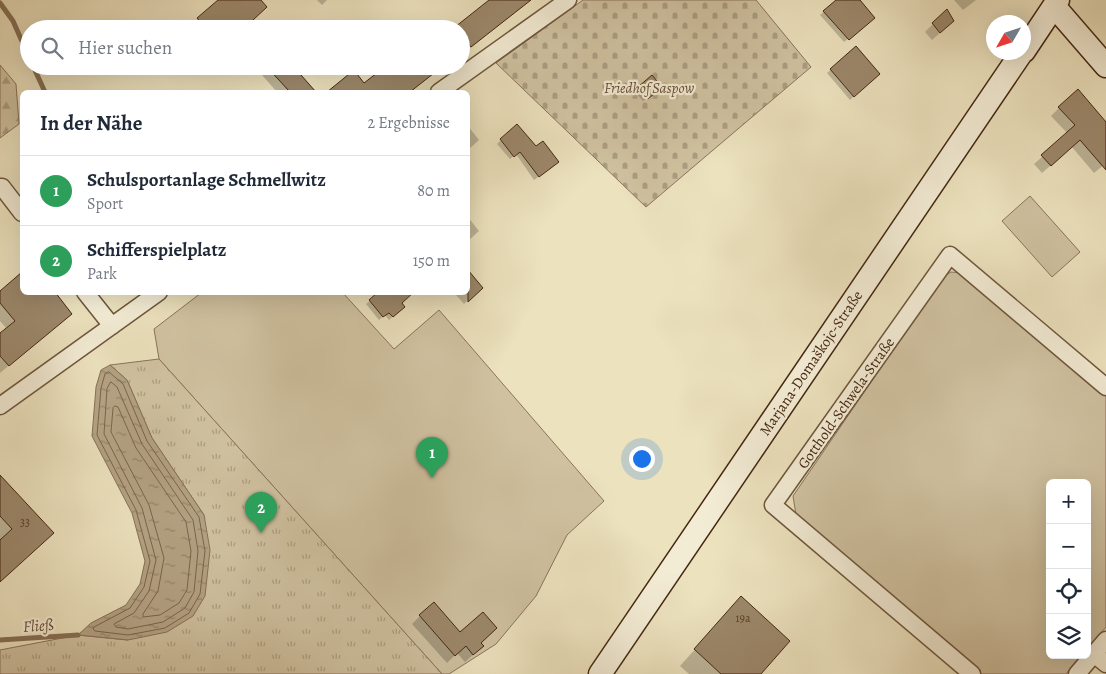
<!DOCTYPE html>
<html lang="de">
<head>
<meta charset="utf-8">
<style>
  :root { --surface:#fff; --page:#f2f2f3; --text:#1f2937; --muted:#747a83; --line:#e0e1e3; --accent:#8f2418 }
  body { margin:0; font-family:Alegreya,serif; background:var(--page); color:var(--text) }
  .controls { position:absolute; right:15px; bottom:15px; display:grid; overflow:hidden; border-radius:8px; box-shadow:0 5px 20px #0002 }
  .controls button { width:45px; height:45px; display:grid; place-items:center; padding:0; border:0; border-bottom:1px solid var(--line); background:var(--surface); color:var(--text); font:25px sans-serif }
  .compass { position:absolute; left:986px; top:15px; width:45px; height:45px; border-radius:50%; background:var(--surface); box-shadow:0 5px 20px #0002; rotate:231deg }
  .you { position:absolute; left:641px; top:458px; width:18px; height:18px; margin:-12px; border:4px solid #fff; border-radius:50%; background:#1a73e8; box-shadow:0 0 0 8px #1a73e833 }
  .badge { display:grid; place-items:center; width:32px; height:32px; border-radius:50%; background:var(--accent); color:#fff; font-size:16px; font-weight:700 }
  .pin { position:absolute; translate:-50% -41px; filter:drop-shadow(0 1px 2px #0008) }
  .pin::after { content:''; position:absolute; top:26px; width:18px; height:15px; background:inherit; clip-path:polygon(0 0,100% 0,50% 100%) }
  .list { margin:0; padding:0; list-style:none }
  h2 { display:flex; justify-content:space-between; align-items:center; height:65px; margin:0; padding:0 20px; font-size:21px }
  h2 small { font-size:16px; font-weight:400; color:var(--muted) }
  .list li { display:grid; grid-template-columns:32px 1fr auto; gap:15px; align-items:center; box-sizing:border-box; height:70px; padding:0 20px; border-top:1px solid var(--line) }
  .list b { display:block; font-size:19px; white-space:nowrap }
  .list p { margin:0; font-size:16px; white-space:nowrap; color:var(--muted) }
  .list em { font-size:16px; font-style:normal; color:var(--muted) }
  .icon { flex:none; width:28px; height:28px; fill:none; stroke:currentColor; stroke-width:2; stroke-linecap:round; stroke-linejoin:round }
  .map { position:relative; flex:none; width:1106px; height:674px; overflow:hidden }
  .search { position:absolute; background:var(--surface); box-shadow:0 5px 20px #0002; left:20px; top:20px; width:450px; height:55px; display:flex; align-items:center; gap:12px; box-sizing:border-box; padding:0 18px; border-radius:28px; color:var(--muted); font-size:19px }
  .panel { position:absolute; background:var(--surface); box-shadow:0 5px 20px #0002; left:20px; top:90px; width:450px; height:205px; border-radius:8px }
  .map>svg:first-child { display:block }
</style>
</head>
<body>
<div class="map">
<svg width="1106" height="674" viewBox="0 0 1106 674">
  <defs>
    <pattern id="forest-firs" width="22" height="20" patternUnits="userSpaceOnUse" patternTransform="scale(1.25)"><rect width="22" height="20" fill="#d0c2a1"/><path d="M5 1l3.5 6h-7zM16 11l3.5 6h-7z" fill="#ab9e82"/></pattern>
    <pattern id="cemetery-stones" width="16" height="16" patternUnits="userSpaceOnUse" patternTransform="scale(1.25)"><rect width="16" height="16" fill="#d0c2a1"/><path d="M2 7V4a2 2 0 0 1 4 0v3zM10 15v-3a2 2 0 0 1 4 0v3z" fill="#ab9e82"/></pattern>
    <pattern id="park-tufts" width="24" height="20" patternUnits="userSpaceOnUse" patternTransform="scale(1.25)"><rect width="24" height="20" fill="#d0c2a1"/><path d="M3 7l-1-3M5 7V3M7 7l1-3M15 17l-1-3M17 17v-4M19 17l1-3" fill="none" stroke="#ab9e82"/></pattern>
    <pattern id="water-ripples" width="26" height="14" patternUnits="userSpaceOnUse" patternTransform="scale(1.25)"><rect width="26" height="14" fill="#b3a284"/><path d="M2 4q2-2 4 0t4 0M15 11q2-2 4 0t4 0" fill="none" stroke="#93846b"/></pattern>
  </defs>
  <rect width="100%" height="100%" fill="#ece2be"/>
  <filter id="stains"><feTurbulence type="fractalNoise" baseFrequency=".004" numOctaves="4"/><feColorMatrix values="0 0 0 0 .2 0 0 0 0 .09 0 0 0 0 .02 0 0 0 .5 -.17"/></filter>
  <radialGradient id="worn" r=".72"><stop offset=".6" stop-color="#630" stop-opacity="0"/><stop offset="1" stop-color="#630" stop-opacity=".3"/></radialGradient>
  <path fill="#d0c2a1" stroke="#8a745a" d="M 1030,196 L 1080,252 L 1052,277 L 1002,221 Z
    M 951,272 L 963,273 L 1106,394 L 1106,627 L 1087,649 L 1087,483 L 1050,483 L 1050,655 L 1082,655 L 1066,674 L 982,674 L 796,515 L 793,496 L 943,277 Z
    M 201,293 L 343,293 L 394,349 L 439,310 L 604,501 L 567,535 L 536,596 L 496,644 L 449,674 L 442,674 L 159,359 L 154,329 Z"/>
  <path fill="url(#forest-firs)" stroke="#8a745a" d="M 0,65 L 16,84 L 19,124 L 0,138 Z"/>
  <path fill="url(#cemetery-stones)" stroke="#8a745a" d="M 583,0 L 756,0 L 811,67 L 646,207 L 496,63 Z"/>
  <path fill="url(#park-tufts)" stroke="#8a745a" d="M 159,359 L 442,674 L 0,674 L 0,650 L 78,635 L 128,640 L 204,515 L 152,438 L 127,380 L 110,365 Z"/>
  <path fill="url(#water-ripples)" stroke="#877156" d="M 110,365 L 127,380 L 152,438 L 204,515 L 210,550 L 205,596 L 193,616 L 167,632 L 128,640 L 78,635 L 91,623 L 126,605 L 140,584 L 145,561 L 132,513 L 92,436 L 96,387 L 101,370 Z"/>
  <path fill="#0003" d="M 220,0 L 259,0 L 252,20 L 259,29 L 193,29 L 191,26 Z
    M 317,0 L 327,0 L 322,5 Z
    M 497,0 L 531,0 L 464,53 L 461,52 L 461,29 L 455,29 L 481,8 Z
    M 838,0 L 856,0 L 869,22 L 844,42 L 820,15 Z
    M 954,0 L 976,0 L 963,10 Z
    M 953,21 L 932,40 L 925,32 L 933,24 Z
    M 856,48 L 875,77 L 850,100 L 827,73 Z
    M 254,66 L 291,66 L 314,92 L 277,92 Z
    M 409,66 L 443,66 L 410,92 L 329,92 L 353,72 L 364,85 L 400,73 Z
    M 652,77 L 656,90 L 643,101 L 635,92 Z
    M 1059,108 L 1106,122 L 1106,163 L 1094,173 L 1072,147 L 1042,173 L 1034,164 L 1068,134 L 1051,116 Z
    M 468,126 L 479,140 L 468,150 Z
    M 501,140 L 536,148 L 554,165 L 534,180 L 516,154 L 510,159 L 497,144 Z
    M 468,217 L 479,231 L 468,241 Z
    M 22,273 L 22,292 L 71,314 L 0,373 L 0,335 L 7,329 L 0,321 L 0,293 Z
    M 472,277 L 481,288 L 464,304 L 455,294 L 468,292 L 468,281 Z
    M 370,301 L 400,310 L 389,320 L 385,315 L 379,320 L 366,304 Z
    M 0,476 L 52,533 L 0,582 Z
    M 741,598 L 760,674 L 689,674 L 680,666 Z
    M 420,616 L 479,643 L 474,654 L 465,662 L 457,653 L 447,663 L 412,624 Z"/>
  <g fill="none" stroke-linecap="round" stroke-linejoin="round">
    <path stroke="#7c644b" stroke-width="1" d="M 109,372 L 123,384 L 147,441 L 199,517 L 205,551 L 200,594 L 189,613 L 165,628 L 128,635 L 95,631 L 93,629 L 94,627 L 130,608 L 144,587 L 150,561 L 136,510 L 97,435 L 101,388 L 105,374 Z
      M 111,382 L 117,387 L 142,444 L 193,520 L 198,551 L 194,592 L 185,608 L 163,622 L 128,629 L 116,627 L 114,624 L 134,613 L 149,591 L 156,560 L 142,508 L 104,434 L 107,389 Z
      M 115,406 L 118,407 L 136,448 L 186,522 L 191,551 L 187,590 L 179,603 L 160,615 L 143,617 L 143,614 L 158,591 L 164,558 L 149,505 L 111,432 L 113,408 Z"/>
    <path stroke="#877156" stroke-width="5" d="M 0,3 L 13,21 L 29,57
      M 33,66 L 45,92
      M 0,640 L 78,635"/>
  </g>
  <path fill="#9c886b" stroke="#452712" d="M 218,0 L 261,0 L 267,7 L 253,20 L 261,29 L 206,29 L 197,18 Z
    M 489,0 L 531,0 L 471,47 L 461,35 L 461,29 L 456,29 L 455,27 Z
    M 836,0 L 860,0 L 875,18 L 849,40 L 823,11 Z
    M 947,9 L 954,21 L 940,33 L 932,23 Z
    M 856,46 L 880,74 L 854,97 L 830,69 Z
    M 266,66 L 293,66 L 316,92 L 290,92 Z
    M 386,66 L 396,66 L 400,72 L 407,66 L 443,66 L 410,92 L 327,92 L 354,70 L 364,83 Z
    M 652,75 L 662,87 L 648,99 L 638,87 Z
    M 1078,89 L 1106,122 L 1106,170 L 1080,140 L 1051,166 L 1041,155 L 1075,125 L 1058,107 Z
    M 517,124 L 536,146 L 543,141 L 559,162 L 539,177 L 520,152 L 514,157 L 500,139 Z
    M 468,270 L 483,288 L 468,302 Z
    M 22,272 L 22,292 L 55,292 L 72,314 L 9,366 L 0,356 L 0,333 L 15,321 L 0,303 L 0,291 Z
    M 378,292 L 414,292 L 402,303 L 405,307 L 393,317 L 389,313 L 383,317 L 369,300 Z
    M 0,475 L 54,533 L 0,582 L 0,540 L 12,529 L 0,516 Z
    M 741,596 L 790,641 L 761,674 L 721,674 L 694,649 Z
    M 434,602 L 460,632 L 483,612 L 497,628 L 481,643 L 484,646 L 473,655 L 466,646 L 455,656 L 419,615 Z"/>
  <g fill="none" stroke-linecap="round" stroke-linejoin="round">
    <defs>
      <path id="street" d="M 439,92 L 568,0
        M 0,187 L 2,187 L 22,213
        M 85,292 L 112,326
        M 0,406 L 159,292
        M 1094,654 L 1106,664
        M 972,674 L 773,505 L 950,255 L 1106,387
        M 1077,674 L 1106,640"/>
      <path id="secondary" d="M 1054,6 L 1106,66
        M 1024,51 L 1058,0
        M 600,674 L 1022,52"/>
    </defs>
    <use href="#street" stroke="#6f563d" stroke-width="19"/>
    <use href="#secondary" stroke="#452712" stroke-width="25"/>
    <use href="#street" stroke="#f3ecd5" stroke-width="16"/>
    <use href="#secondary" stroke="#f3ecd5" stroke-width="22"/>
  </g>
  <g text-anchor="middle" stroke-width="4.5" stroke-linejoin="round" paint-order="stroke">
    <g font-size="12" fill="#5b3f28">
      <text x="25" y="526">33</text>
      <text x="743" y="622">19a</text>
    </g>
    <g font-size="15" font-style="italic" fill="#684e36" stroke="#f3ecd5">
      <text x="649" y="93">Friedhof Saspow</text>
    </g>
    <g font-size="15" fill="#452712" stroke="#f3ecd5">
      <text transform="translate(811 363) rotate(-56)" y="5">Marjana-Domaškojc-Straße</text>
      <text transform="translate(846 403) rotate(-55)" y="5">Gotthold-Schwela-Straße</text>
    </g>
    <g font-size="16" font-style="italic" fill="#664c34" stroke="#f3ecd5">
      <text transform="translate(38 625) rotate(-4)" y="6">Fließ</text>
    </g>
  </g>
  <rect width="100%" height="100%" filter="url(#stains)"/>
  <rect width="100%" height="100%" fill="url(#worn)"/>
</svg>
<div class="controls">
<button>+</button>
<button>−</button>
<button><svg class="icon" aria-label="locate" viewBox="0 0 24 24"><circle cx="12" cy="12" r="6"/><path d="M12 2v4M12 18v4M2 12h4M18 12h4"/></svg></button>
<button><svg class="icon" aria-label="layers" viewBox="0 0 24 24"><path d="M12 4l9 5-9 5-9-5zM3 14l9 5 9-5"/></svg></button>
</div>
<svg class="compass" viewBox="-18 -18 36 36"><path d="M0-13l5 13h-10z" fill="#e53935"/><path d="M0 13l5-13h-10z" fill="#747a83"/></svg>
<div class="you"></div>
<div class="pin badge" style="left:432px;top:478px;background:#2e9e5b">1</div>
<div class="pin badge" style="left:261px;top:533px;background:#2e9e5b">2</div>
<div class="search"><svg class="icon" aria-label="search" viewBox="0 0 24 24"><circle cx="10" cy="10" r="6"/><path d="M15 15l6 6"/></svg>Hier suchen</div>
<section class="panel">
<h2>In der Nähe<small>2 Ergebnisse</small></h2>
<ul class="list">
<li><span class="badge" style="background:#2e9e5b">1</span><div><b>Schulsportanlage Schmellwitz</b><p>Sport</p></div><em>80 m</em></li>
<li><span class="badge" style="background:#2e9e5b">2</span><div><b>Schifferspielplatz</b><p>Park</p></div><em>150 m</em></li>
</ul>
</section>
</div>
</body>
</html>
